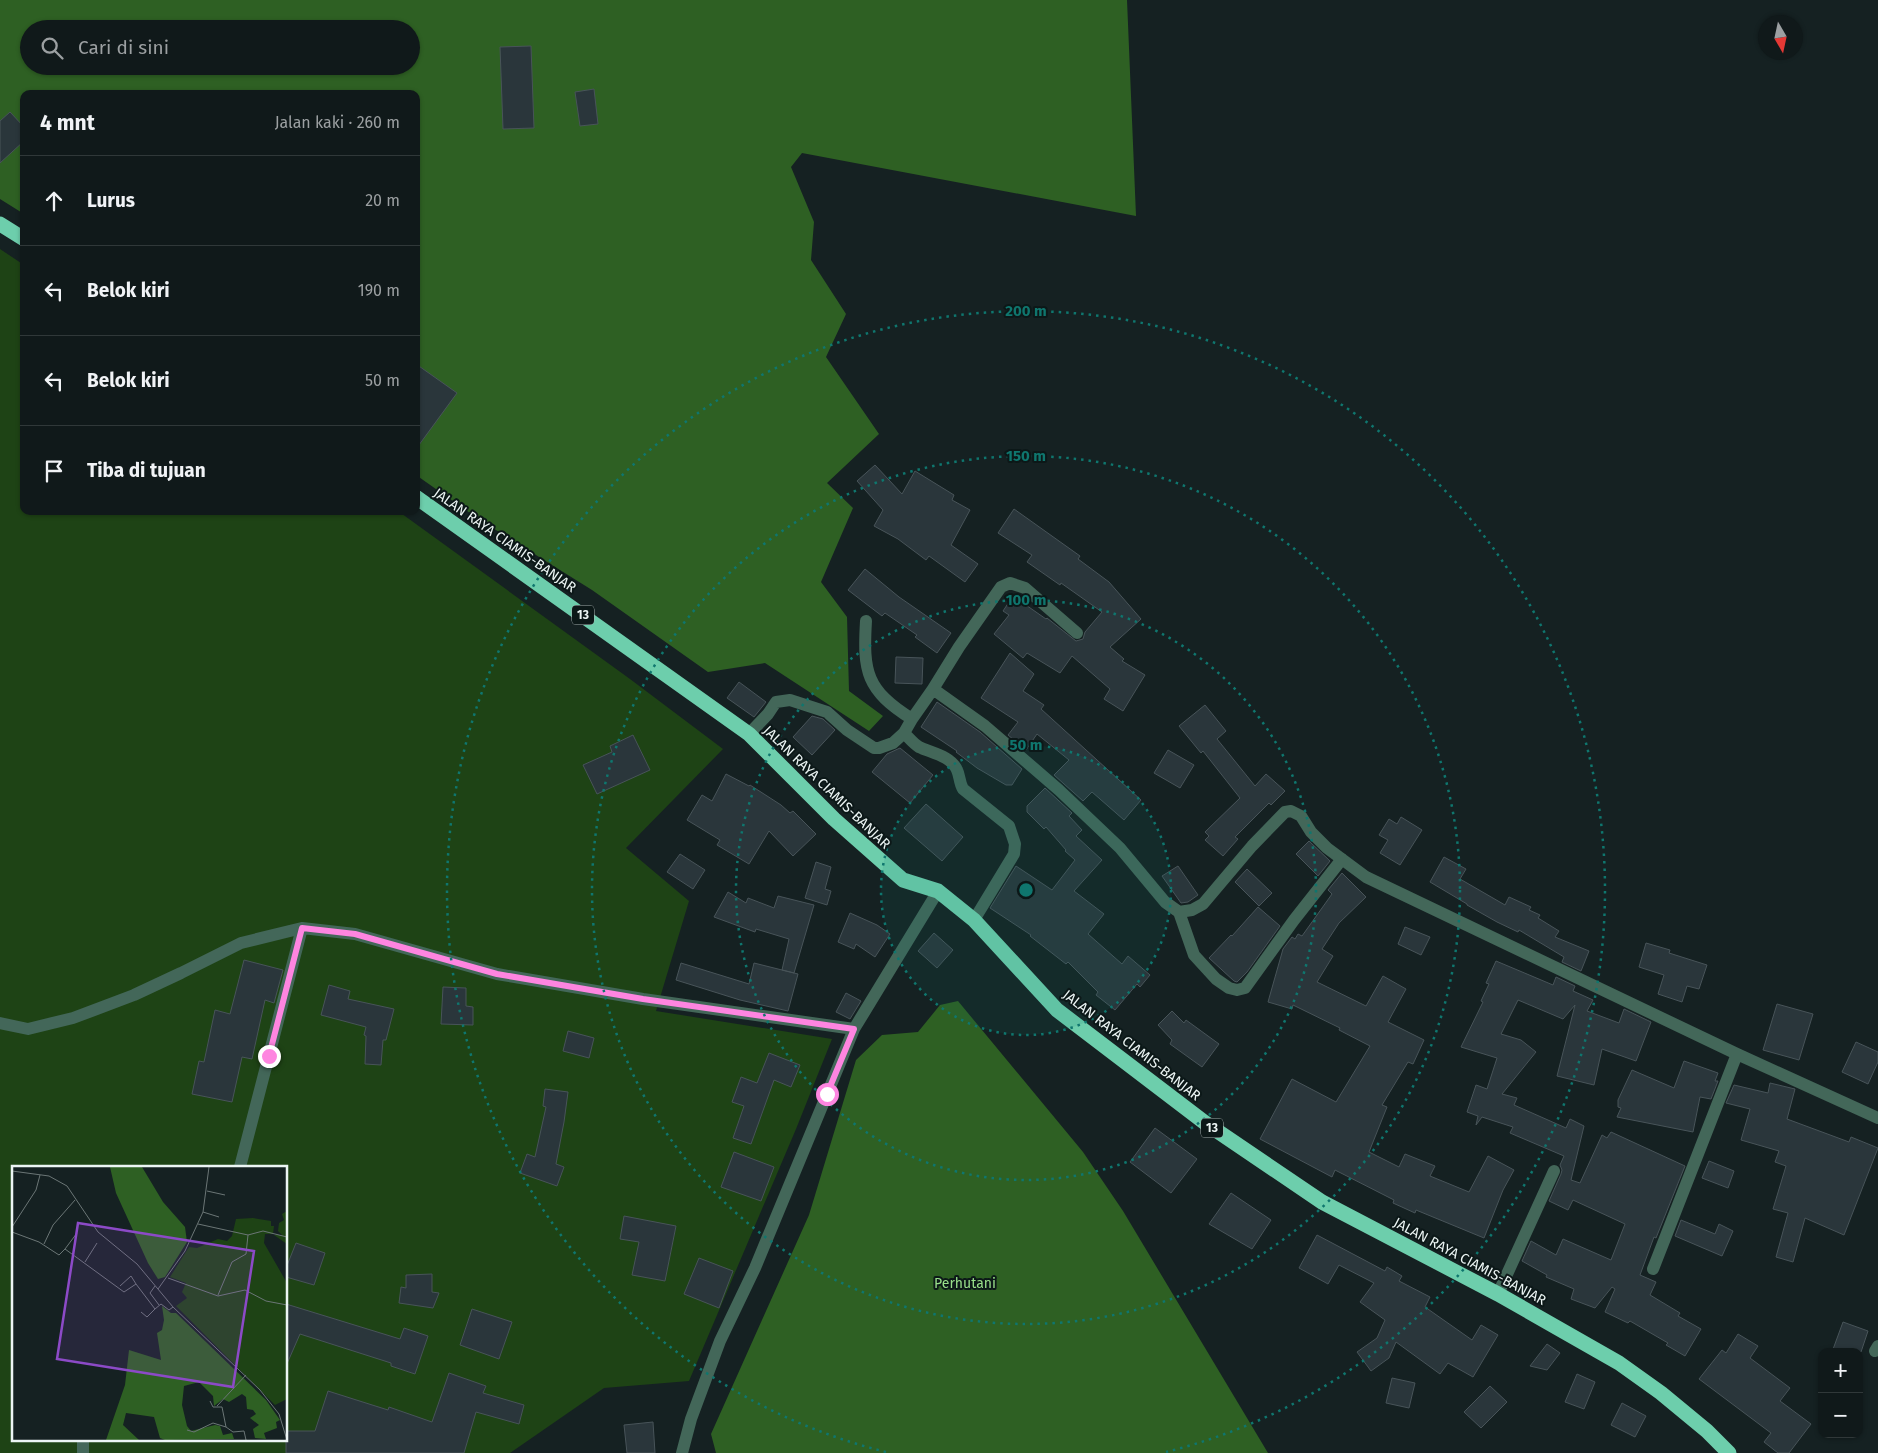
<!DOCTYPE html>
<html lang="id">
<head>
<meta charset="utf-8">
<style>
  :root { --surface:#10191a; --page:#1e2627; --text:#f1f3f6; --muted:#9ca0a2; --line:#303839 }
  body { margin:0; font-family:"Fira Sans",sans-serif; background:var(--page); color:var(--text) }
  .controls { position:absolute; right:15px; bottom:15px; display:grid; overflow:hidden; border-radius:10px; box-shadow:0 1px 4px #0004 }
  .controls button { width:45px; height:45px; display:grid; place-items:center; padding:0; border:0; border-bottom:1px solid var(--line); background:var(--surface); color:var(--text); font:25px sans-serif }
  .compass { position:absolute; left:1758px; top:15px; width:45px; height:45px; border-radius:50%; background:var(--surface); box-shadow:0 1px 4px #0004; rotate:171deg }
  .stop { position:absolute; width:15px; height:15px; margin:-11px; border:4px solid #fe85e0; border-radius:50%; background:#fff }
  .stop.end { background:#fe85e0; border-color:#fff; box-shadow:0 1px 5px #0008 }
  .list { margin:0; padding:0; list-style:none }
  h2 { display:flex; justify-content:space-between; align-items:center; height:65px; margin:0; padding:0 20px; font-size:21px }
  h2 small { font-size:16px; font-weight:400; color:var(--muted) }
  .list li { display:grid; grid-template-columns:32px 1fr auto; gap:15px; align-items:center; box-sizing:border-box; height:90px; padding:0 20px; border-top:1px solid var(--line) }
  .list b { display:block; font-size:19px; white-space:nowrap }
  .list em { font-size:16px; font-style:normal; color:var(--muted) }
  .icon { flex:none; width:28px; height:28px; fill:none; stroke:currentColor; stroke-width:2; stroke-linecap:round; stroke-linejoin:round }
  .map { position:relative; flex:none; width:1878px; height:1453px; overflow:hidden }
  .search { position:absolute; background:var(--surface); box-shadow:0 1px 4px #0004; left:20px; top:20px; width:400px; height:55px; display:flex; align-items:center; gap:12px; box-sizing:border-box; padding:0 18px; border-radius:28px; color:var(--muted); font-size:19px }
  .panel { position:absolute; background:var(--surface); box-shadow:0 1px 4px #0004; left:20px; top:90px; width:400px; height:425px; border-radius:10px }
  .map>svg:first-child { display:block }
</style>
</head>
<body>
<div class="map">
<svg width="1878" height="1453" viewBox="0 0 1878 1453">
  <rect width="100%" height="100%" fill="#152122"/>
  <path fill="#1e4315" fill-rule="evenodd" d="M 0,249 L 24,265 L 24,511 L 398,511 L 630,679 L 723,749 L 626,848 L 689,901 L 656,1011 L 832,1039 L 796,1129 L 689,1381 L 604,1388 L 510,1453 L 0,1453 ZM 14,1167 L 286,1167 L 286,1439 L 14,1439 Z"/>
  <path fill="#2e6023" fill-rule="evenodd" d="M 0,0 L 1127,0 L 1136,216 L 802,153 L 791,167 L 814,222 L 811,260 L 846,314 L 826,357 L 879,434 L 827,483 L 853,508 L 821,582 L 847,617 L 849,691 L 883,716 L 869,731 L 765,663 L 708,672 L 592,590 L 480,520 L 416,475 L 416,94 L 24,94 L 24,214 L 0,199 ZM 29,29 L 411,29 L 411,66 L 29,66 Z
    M 958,1001 L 1083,1152 L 1123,1211 L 1268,1453 L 716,1453 L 711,1434 L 809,1215 L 856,1060 L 882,1035 L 918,1032 L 940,1005 Z"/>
  <path fill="#2a363b" stroke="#485459" d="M 531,46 L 534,128 L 503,129 L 500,47 Z
    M 594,89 L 598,124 L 580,126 L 575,92 Z
    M 10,112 L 24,127 L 24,141 L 0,163 L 0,121 Z
    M 416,364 L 457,393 L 416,449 Z
    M 875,465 L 902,494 L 915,471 L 954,495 L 952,500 L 970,510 L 951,545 L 978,564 L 965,582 L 929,556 L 926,560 L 898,539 L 874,526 L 883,510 L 857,481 Z
    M 1014,509 L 1080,556 L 1078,559 L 1109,582 L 1141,619 L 1110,647 L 1124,659 L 1122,661 L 1145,675 L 1123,711 L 1104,699 L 1110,689 L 1072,656 L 1060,673 L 1027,653 L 1023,658 L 994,634 L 1009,615 L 1003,611 L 1013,596 L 1046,619 L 1047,618 L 1076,641 L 1083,639 L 1085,632 L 1102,612 L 1061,583 L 1060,585 L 1027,562 L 1032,555 L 998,533 Z
    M 865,569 L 899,597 L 951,633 L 937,653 L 915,637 L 917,635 L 885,613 L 882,616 L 848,590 Z
    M 1010,653 L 1034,674 L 1023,691 L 1044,705 L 1041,709 L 1141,800 L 1124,820 L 1092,792 L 1083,801 L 1054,775 L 1069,760 L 1037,734 L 1026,750 L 1008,735 L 1018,722 L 981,698 Z
    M 896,657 L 923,658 L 922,684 L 895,683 Z
    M 739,682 L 766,702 L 754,717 L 727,698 Z
    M 937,702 L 980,732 L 1022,769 L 1012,785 L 1006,785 L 977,768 L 956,752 L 957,751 L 921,727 Z
    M 1205,705 L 1226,731 L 1217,739 L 1255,786 L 1266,774 L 1285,791 L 1271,805 L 1269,803 L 1235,837 L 1238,839 L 1223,856 L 1205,840 L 1209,836 L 1205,832 L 1240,798 L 1203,751 L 1201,753 L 1179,726 Z
    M 812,716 L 823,719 L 835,730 L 812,755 L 793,737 Z
    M 633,735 L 650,770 L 597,794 L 583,765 L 612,752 L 610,746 Z
    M 900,748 L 933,775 L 910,803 L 872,772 L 887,754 Z
    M 1168,750 L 1194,765 L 1180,788 L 1154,773 Z
    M 726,774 L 749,786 L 750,785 L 781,805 L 790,813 L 793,811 L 816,834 L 793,856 L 769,831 L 749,864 L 717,845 L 720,840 L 687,820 L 702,795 L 712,801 Z
    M 1045,788 L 1072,813 L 1069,816 L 1082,830 L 1076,836 L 1102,860 L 1074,891 L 1104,914 L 1088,934 L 1122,964 L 1128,956 L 1150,975 L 1140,987 L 1137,984 L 1115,1010 L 1096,995 L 1098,992 L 1068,962 L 1066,964 L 1030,936 L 1031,935 L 990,908 L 1016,866 L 1052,890 L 1075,860 L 1065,851 L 1066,850 L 1046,827 L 1044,829 L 1027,812 L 1027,806 Z
    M 926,804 L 963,837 L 942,861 L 904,828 Z
    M 1401,817 L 1422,830 L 1400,865 L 1380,853 L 1388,840 L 1379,835 L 1389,819 L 1397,824 Z
    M 1309,841 L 1330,861 L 1318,876 L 1296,854 Z
    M 680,854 L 705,870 L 693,889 L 667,872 Z
    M 1444,857 L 1466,869 L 1460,879 L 1505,905 L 1509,897 L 1531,907 L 1529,910 L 1540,915 L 1538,918 L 1559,931 L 1555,937 L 1589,951 L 1581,971 L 1562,962 L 1564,957 L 1519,930 L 1518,932 L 1497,922 L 1467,905 L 1467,904 L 1430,882 Z
    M 816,862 L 831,867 L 825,889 L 831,891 L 827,905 L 805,898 Z
    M 1178,866 L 1198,895 L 1188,902 L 1181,903 L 1162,876 Z
    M 1247,869 L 1272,893 L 1259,906 L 1235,882 Z
    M 1342,873 L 1366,897 L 1339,923 L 1322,949 L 1333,956 L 1317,982 L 1366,1006 L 1383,976 L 1406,989 L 1388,1022 L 1424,1040 L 1413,1064 L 1408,1062 L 1382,1105 L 1387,1107 L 1369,1152 L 1399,1167 L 1405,1154 L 1435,1166 L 1430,1176 L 1469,1192 L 1488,1156 L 1514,1170 L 1503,1190 L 1484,1238 L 1416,1210 L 1415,1213 L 1393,1203 L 1394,1200 L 1335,1170 L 1332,1177 L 1260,1139 L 1292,1079 L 1336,1102 L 1370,1046 L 1339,1030 L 1340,1028 L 1293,1005 L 1292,1009 L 1268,1002 L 1283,949 L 1292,937 L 1295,939 L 1298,934 L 1302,936 L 1332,894 L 1328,890 Z
    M 728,892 L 746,903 L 748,898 L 774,908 L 778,896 L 814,905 L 794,973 L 782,970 L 789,939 L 756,929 L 755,932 L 714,917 Z
    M 1258,907 L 1280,926 L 1247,972 L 1237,982 L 1234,981 L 1209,958 L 1231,935 L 1232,936 Z
    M 850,913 L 877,925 L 890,934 L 875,957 L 856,944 L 854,949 L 838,942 Z
    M 1405,927 L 1430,937 L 1421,955 L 1398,944 Z
    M 934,933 L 953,950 L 937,968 L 918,951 Z
    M 1646,943 L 1670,950 L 1669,953 L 1707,965 L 1699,989 L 1687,986 L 1682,1002 L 1658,994 L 1664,975 L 1639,967 Z
    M 244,960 L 283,970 L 274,1003 L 265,1000 L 252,1059 L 242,1057 L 232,1102 L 192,1094 L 199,1061 L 204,1062 L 215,1010 L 230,1014 Z
    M 1496,961 L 1553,985 L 1556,977 L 1575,986 L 1573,991 L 1593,1000 L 1587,1011 L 1619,1023 L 1624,1009 L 1651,1022 L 1636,1061 L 1602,1049 L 1594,1085 L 1557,1076 L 1575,1005 L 1563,1019 L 1518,1000 L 1501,1034 L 1521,1040 L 1536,1052 L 1502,1094 L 1517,1098 L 1514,1105 L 1566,1128 L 1570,1119 L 1584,1126 L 1571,1180 L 1580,1183 L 1602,1135 L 1607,1138 L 1611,1132 L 1685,1166 L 1656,1238 L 1654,1237 L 1640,1275 L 1656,1282 L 1650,1295 L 1680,1313 L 1678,1316 L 1701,1329 L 1685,1356 L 1666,1345 L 1668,1343 L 1630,1321 L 1628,1323 L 1605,1312 L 1615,1289 L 1612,1287 L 1595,1308 L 1571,1299 L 1574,1289 L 1546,1277 L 1547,1275 L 1522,1261 L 1531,1241 L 1556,1255 L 1563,1239 L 1611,1260 L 1625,1224 L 1573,1200 L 1568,1210 L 1549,1201 L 1561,1174 L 1562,1170 L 1560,1165 L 1564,1156 L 1510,1133 L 1513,1127 L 1482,1117 L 1476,1125 L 1478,1116 L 1467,1112 L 1476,1085 L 1487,1089 L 1497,1058 L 1461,1047 L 1483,1002 L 1481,1001 L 1489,984 L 1486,983 Z
    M 681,963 L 749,984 L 754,963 L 798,974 L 788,1011 L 740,1000 L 676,980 Z
    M 329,985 L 350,991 L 348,999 L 394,1009 L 386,1040 L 383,1040 L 381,1065 L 365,1064 L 366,1036 L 364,1035 L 366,1027 L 321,1015 Z
    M 443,987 L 466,988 L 466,1006 L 473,1007 L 473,1025 L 441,1024 Z
    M 846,993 L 861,1001 L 850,1019 L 836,1012 Z
    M 1777,1004 L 1813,1014 L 1799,1060 L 1763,1050 Z
    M 1172,1011 L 1184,1023 L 1186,1020 L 1219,1044 L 1202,1067 L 1170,1044 L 1172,1040 L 1158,1025 Z
    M 568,1031 L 594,1038 L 589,1058 L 563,1051 Z
    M 1856,1042 L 1878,1052 L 1878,1062 L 1868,1084 L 1842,1072 Z
    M 769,1053 L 800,1065 L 791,1087 L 774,1080 L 751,1144 L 733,1138 L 744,1106 L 732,1102 L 741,1077 L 757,1083 Z
    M 1684,1061 L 1718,1073 L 1715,1081 L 1718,1081 L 1711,1099 L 1700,1097 L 1693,1132 L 1617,1117 L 1621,1108 L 1618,1107 L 1618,1100 L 1632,1070 L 1674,1088 Z
    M 1770,1083 L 1795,1089 L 1787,1119 L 1849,1142 L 1851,1137 L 1878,1148 L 1844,1235 L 1805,1218 L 1793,1262 L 1776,1257 L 1788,1213 L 1773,1209 L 1786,1166 L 1775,1162 L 1779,1151 L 1741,1140 L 1750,1109 L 1726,1103 L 1734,1085 L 1768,1093 Z
    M 545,1089 L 568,1092 L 564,1122 L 556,1164 L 564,1167 L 557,1186 L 520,1173 L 527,1154 L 535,1157 L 546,1107 L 543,1106 Z
    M 1155,1128 L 1197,1159 L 1171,1193 L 1130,1162 Z
    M 734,1152 L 774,1167 L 761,1201 L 721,1187 Z
    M 1709,1161 L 1734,1171 L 1728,1188 L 1702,1178 Z
    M 1231,1193 L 1271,1220 L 1252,1249 L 1209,1224 Z
    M 624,1216 L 676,1226 L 665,1281 L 632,1275 L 639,1242 L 620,1239 Z
    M 1681,1220 L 1715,1234 L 1719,1224 L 1733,1231 L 1722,1256 L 1675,1236 Z
    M 1317,1235 L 1385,1271 L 1387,1267 L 1402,1276 L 1399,1281 L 1430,1297 L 1425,1307 L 1472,1340 L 1481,1325 L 1498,1335 L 1473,1377 L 1448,1363 L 1440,1374 L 1396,1342 L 1389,1358 L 1371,1371 L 1357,1352 L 1377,1338 L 1385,1320 L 1360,1302 L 1374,1283 L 1339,1265 L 1328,1284 L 1299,1268 Z
    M 296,1243 L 325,1253 L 314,1285 L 286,1277 L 286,1268 Z
    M 699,1258 L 733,1271 L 719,1308 L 684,1294 Z
    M 432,1274 L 432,1292 L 439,1293 L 433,1308 L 399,1303 L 401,1287 L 406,1288 L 406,1275 Z
    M 286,1304 L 400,1339 L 404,1328 L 428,1336 L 415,1374 L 391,1366 L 391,1363 L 300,1334 L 286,1366 Z
    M 472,1309 L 512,1322 L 499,1359 L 460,1345 Z
    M 1843,1322 L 1868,1331 L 1861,1352 L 1832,1352 Z
    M 1738,1334 L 1758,1346 L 1750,1358 L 1790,1388 L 1780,1401 L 1811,1424 L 1789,1453 L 1778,1453 L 1764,1442 L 1771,1433 L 1699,1379 L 1722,1350 L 1726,1353 Z
    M 1547,1344 L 1560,1353 L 1547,1370 L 1530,1366 Z
    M 449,1373 L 486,1386 L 483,1393 L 524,1405 L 519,1424 L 476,1412 L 464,1453 L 286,1453 L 286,1431 L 315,1431 L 328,1391 L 388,1410 L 389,1407 L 432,1422 Z
    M 1577,1374 L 1595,1382 L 1584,1409 L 1565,1402 Z
    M 1392,1378 L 1415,1383 L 1409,1408 L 1386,1403 Z
    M 1490,1386 L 1507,1402 L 1481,1428 L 1464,1412 Z
    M 1622,1403 L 1646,1416 L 1635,1437 L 1611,1425 Z
    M 653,1422 L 655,1453 L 627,1453 L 624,1425 Z"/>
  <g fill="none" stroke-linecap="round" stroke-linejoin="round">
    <path stroke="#436759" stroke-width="12" d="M 866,621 C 863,672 866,690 912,719
      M 933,689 L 959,647 L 1001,587 L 1010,583 L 1025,588 L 1077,633
      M 904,733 C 909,738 914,744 919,747 C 932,753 951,756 957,770 C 960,776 959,782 963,789 L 1009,826 L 1015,844 L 1014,854 L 974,920
      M 749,734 L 768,714 L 776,702 L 790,700 L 827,712 L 847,730 L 874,748 L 879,748 L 893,743 L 904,733 L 912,719 L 933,689 L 985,726 L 1059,790 L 1120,848 L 1165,902 L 1179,912 L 1192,910 L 1203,904 L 1252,846 L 1285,812 L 1291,811 L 1301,816 L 1311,832 L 1327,848 L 1366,877 L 1737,1054 L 1878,1118
      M 1179,912 L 1194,955 L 1216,979 L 1229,988 L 1237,990 L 1245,988 L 1294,920 L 1342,859
      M 0,1023 L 28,1029 L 73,1018 L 134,995 L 181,973 L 241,943 L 302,928 L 355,934 L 497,974 L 643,999 L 854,1029
      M 240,1167 L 302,928
      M 1653,1269 L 1737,1054
      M 1498,1294 L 1554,1171
      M 1875,1351 L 1878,1346
      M 83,1453 L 83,1439
      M 682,1453 L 691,1419 L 720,1341 L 755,1268 L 854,1029 L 938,891"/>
    <path stroke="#6dceac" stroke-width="15" d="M 0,224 L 24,239
      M 416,497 L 749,734 L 834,819 L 903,880 L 938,891 L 974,920 L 1057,1010 L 1204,1122 L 1322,1202 L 1498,1294 L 1619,1363 L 1661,1393 L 1707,1431 L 1729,1453"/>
  </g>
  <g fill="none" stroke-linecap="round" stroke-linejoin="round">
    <path stroke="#fe85e0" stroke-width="6" d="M 269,1056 L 302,928 L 355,934 L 497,974 L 643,999 L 854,1029 L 827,1094"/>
  </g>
  <circle cx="1026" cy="890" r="145" fill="#0f766e" fill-opacity=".12"/>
  <g fill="none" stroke="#0f766e" stroke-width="2.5" stroke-dasharray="2.5 5">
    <circle cx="1026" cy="890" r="145"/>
    <circle cx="1026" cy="890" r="290"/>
    <circle cx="1026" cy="890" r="434"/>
    <path d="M886 1452A579 579 0 1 1 1166 1452"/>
  </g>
  <g text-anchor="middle" stroke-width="4" stroke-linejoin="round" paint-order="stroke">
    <g fill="#0c1818" stroke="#a9b3b2" stroke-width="1">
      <rect x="572" y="605.5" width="22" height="19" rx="4"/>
      <rect x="1201" y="1118.5" width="22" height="19" rx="4"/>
    </g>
    <g font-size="12" font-weight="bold" fill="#ecf5f4">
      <text x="583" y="619">13</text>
      <text x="1212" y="1132">13</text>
    </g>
    <g font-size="14" fill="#ecf5f4" stroke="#0c1818">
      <text transform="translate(505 540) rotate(35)" y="5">JALAN RAYA CIAMIS-BANJAR</text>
      <text transform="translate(827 787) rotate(44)" y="5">JALAN RAYA CIAMIS-BANJAR</text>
      <text transform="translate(1132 1045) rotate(38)" y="5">JALAN RAYA CIAMIS-BANJAR</text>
      <text transform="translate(1470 1261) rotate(28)" y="5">JALAN RAYA CIAMIS-BANJAR</text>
    </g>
    <g font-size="14" fill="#99e08a" stroke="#0c1818">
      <text x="965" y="1288">Perhutani</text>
    </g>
  </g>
  <g transform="translate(12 1166)">
    <rect width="275" height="275" fill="#152122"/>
    <path d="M 275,45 L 275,78 L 262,69 L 270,69 L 266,65 L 267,57 L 272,54 L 270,48 ZM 241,52 L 259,55 L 259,60 L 262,60 L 261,68 L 253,68 L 252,77 L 275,117 L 275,233 L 263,239 L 164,140 L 175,132 L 170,126 L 174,117 L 158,111 L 177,81 L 185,82 L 206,73 L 215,75 L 220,70 L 224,53 Z" fill="#1e4315"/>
    <path d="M 98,1 L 130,1 L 151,36 L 173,61 L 175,76 L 153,111 L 146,113 L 136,97 L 104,27 ZM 150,140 L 159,147 L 164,147 L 254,234 L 268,254 L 264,256 L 265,262 L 252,267 L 254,273 L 243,272 L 241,263 L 247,259 L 238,252 L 244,248 L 241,244 L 235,243 L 234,231 L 230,228 L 217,236 L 211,233 L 202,240 L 201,230 L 187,216 L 172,220 L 170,239 L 175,260 L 179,265 L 203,259 L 208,260 L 211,269 L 220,267 L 222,273 L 153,274 L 148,272 L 142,251 L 114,247 L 111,259 L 127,274 L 94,274 L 113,219 L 117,184 L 149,194 L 145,167 L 150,164 L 152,154 Z" fill="#2e6023"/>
    <path fill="none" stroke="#6b7676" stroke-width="1" d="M 0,5 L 37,10 L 55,20 L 86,66 L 125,98 L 161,141 L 248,224 L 267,248 L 275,274M 195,25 L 213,29M 191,46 L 207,51M 186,58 L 236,69 L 234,88 L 220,96 L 206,129M 0,61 L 24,24 L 28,9M 0,66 L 27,76 L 47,89 L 53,83 L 112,126 L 124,118 L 143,143 L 149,138 L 157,144 L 161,141M 236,69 L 251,65 L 275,71M 32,78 L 41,59 L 63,34M 53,83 L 65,67M 73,96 L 85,77M 156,112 L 206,130 L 233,124 L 254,135 L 275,139M 108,120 L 119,110 L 124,118M 143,120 L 138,127 L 147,139M 146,123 L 173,85 L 191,46 L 197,1M 129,146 L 135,151 L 143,143M 198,235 L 201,241 L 210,241 L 214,261 L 221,266 L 232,265 L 234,274M 205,240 L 234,209M 175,264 L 182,266 L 201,257 L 214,261"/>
    <path fill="#8c4ac7" fill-opacity="0.15" stroke="#8c4ac7" stroke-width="2.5" d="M 66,57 L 242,85 L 221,221 L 45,193 Z"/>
    <rect width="275" height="275" fill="none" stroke="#ecf5f4" stroke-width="2.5"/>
  </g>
  <circle cx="1026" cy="890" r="8" fill="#0f766e" stroke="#0c1818" stroke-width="2.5"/>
  <g font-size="15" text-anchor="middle" font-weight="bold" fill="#0f766e" stroke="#0c1818" stroke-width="4" stroke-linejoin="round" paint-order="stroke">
    <text x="1026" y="316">200 m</text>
    <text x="1026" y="461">150 m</text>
    <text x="1026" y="605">100 m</text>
    <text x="1026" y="750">50 m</text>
  </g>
</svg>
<div class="controls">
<button>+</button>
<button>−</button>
</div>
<svg class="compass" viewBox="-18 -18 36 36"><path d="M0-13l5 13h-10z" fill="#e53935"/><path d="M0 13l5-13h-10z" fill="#9ca0a2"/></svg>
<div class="stop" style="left:827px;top:1094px"></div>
<div class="stop end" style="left:269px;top:1056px"></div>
<div class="search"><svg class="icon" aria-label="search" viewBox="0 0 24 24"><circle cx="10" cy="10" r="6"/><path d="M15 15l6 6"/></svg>Cari di sini</div>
<section class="panel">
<h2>4 mnt<small>Jalan kaki · 260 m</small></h2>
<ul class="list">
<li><svg class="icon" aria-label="ahead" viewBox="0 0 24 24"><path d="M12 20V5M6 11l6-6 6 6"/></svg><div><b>Lurus</b></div><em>20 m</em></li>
<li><svg class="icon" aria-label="left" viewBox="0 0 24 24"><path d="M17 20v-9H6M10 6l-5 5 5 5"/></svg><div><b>Belok kiri</b></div><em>190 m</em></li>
<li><svg class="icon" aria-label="left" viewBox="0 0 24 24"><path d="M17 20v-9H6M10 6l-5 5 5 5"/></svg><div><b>Belok kiri</b></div><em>50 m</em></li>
<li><svg class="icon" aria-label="arrive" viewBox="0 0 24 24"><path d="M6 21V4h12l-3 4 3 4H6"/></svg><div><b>Tiba di tujuan</b></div></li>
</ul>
</section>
</div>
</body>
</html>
